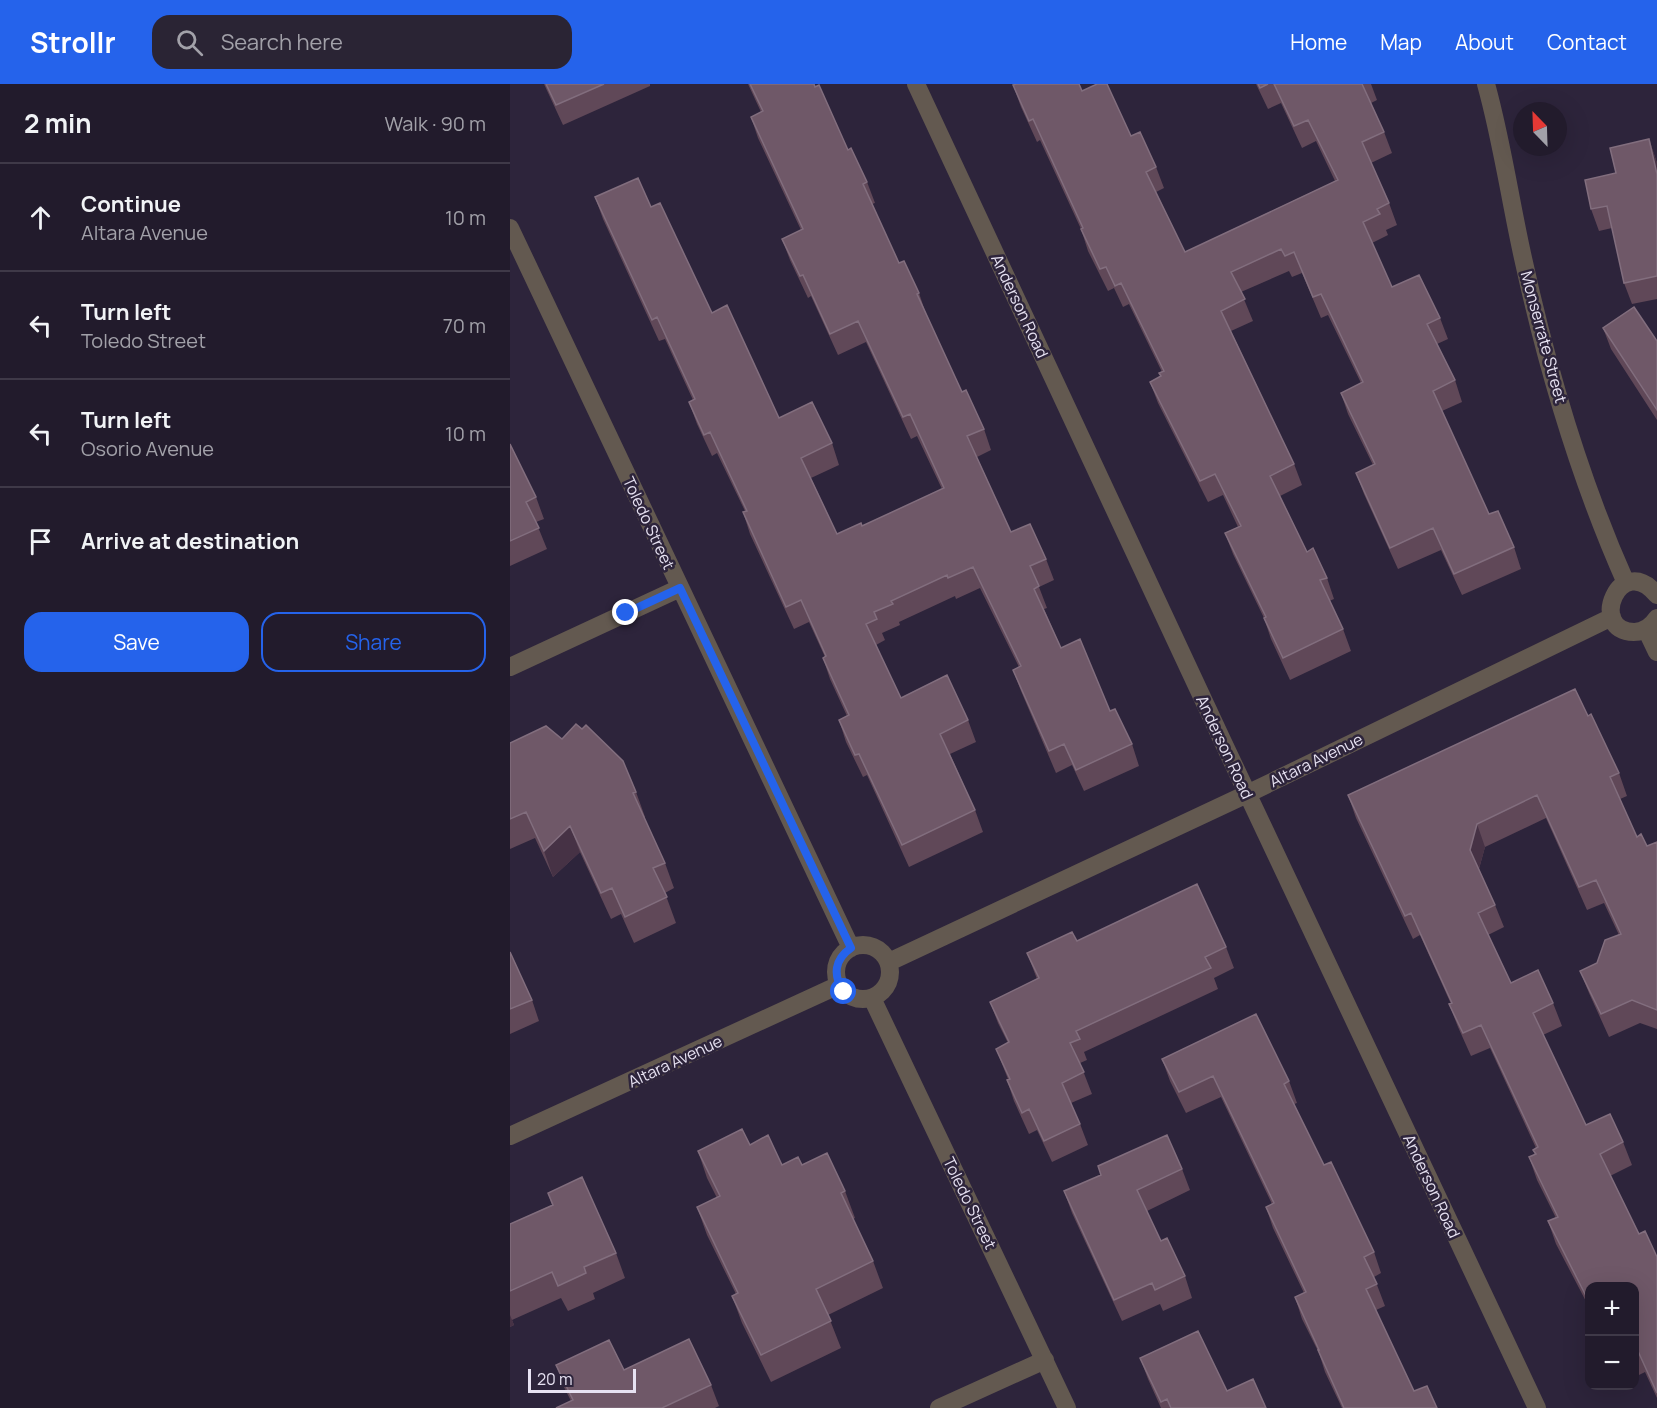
<!DOCTYPE html>
<html lang="en">
<head>
<meta charset="utf-8">
<style>
  :root { --surface:#221b2c; --page:#2a2434; --text:#f1f3f6; --muted:#a2a1a9; --line:#3f3948; --accent:#2563eb }
  body { margin:0; font-family:Manrope,sans-serif; background:var(--page); color:var(--text) }
  .controls { position:absolute; right:18px; bottom:18px; display:grid; overflow:hidden; border-radius:12px; box-shadow:0 6px 24px #0002 }
  .controls button { width:54px; height:54px; display:grid; place-items:center; padding:0; border:0; border-bottom:2px solid var(--line); background:var(--surface); color:var(--text); font:30px sans-serif }
  .compass { position:absolute; left:1003px; top:18px; width:54px; height:54px; border-radius:50%; background:var(--surface); box-shadow:0 6px 24px #0002; rotate:337deg }
  .scale { position:absolute; left:18px; bottom:15px; width:108px; box-sizing:border-box; padding-left:6px; border:3px solid #e7e2f2; border-top:0; font-size:16px; line-height:21px; white-space:nowrap; color:#e7e2f2; -webkit-text-stroke:4px #2d243b; paint-order:stroke }
  .stop { position:absolute; width:18px; height:18px; margin:-14px; border:4px solid #2563eb; border-radius:50%; background:#fff }
  .stop.end { background:#2563eb; border-color:#fff; box-shadow:0 2px 6px #0008 }
  .list { margin:0; padding:0; list-style:none }
  h2 { display:flex; justify-content:space-between; align-items:center; height:78px; margin:0; padding:0 24px; font-size:26px }
  h2 small { font-size:20px; font-weight:400; color:var(--muted) }
  .list li { display:grid; grid-template-columns:39px 1fr auto; gap:18px; align-items:center; box-sizing:border-box; height:108px; padding:0 24px; border-top:2px solid var(--line) }
  .list b { display:block; font-size:22px; white-space:nowrap }
  .list p { margin:0; font-size:20px; white-space:nowrap; color:var(--muted) }
  .list em { font-size:20px; font-style:normal; color:var(--muted) }
  .actions { display:flex; gap:12px; padding:18px 24px }
  .actions a { flex:1; padding:14px 0; border:2px solid var(--accent); border-radius:18px; text-align:center; font-size:21px; color:var(--accent) }
  .actions .main { background:var(--accent); color:#fff }
  .icon { flex:none; width:33px; height:33px; fill:none; stroke:currentColor; stroke-width:2; stroke-linecap:round; stroke-linejoin:round }
  .map { position:relative; flex:none; width:1147px; height:1324px; overflow:hidden }
  header { display:flex; align-items:center; gap:36px; box-sizing:border-box; height:84px; padding:0 30px; background:var(--accent); color:#fff }
  header strong { font-size:28px }
  nav { display:flex; gap:33px; margin-inline-start:auto; font-size:21px }
  .search { width:420px; height:54px; background:var(--page); display:flex; align-items:center; gap:15px; box-sizing:border-box; padding:0 21px; border-radius:18px; color:var(--muted); font-size:22px }
  main { display:flex }
  aside { flex:1; background:var(--surface) }
  .map>svg:first-child { display:block }
</style>
</head>
<body>
<header>
<strong>Strollr</strong>
<div class="search"><svg class="icon" aria-label="search" viewBox="0 0 24 24"><circle cx="10" cy="10" r="6"/><path d="M15 15l6 6"/></svg>Search here</div>
<nav><a>Home</a><a>Map</a><a>About</a><a>Contact</a></nav>
</header>
<main>
<aside>
<h2>2 min<small>Walk · 90 m</small></h2>
<ul class="list">
<li><svg class="icon" aria-label="ahead" viewBox="0 0 24 24"><path d="M12 20V5M6 11l6-6 6 6"/></svg><div><b>Continue</b><p>Altara Avenue</p></div><em>10 m</em></li>
<li><svg class="icon" aria-label="left" viewBox="0 0 24 24"><path d="M17 20v-9H6M10 6l-5 5 5 5"/></svg><div><b>Turn left</b><p>Toledo Street</p></div><em>70 m</em></li>
<li><svg class="icon" aria-label="left" viewBox="0 0 24 24"><path d="M17 20v-9H6M10 6l-5 5 5 5"/></svg><div><b>Turn left</b><p>Osorio Avenue</p></div><em>10 m</em></li>
<li><svg class="icon" aria-label="arrive" viewBox="0 0 24 24"><path d="M6 21V4h12l-3 4 3 4H6"/></svg><div><b>Arrive at destination</b></div></li>
</ul>
<div class="actions"><a class="main">Save</a><a>Share</a></div>
</aside>
<div class="map">
<svg width="1147" height="1324" viewBox="0 0 1147 1324">
  <rect width="100%" height="100%" fill="#2d243b"/>
  <g fill="none" stroke-linecap="round" stroke-linejoin="round">
    <path stroke="#635950" stroke-width="18" d="M 406,0 L 713,658 L 1027,1324
      M 976,0 C 992,57 1000,116 1013,174 C 1037,284 1070,396 1116,499
      M 0,144 L 341,864
      M 1147,511 C 1110,466 1077,547 1124,548 C 1134,548 1141,543 1147,534
      M 1136,545 L 1147,568
      M 0,583 L 170,504
      M326 888a27 27 0 1 1 54 0a27 27 0 1 1-54 0Z
      M 379,878 L 737,710 L 1102,533
      M 362,914 L 557,1324
      M 0,1052 L 329,901
      M 429,1324 L 535,1276"/>
  </g>
  <path fill="#604858" d="M 34,0 L 140,0 L 140,2 L 53,41 Z
    M 238,0 L 304,0 L 338,66 L 357,98 L 365,119 L 362,120 L 389,179 L 409,209 L 416,230 L 452,308 L 474,345 L 481,366 L 467,373 L 501,448 L 536,475 L 544,496 L 529,503 L 537,524 L 534,525 L 551,564 L 600,627 L 622,660 L 629,682 L 574,707 L 562,681 L 546,689 L 511,607 L 503,586 L 509,583 L 470,504 L 446,515 L 445,512 L 389,538 L 390,541 L 372,549 L 375,556 L 366,561 L 391,614 L 458,636 L 466,658 L 440,670 L 465,726 L 473,748 L 399,783 L 357,691 L 353,693 L 336,658 L 329,636 L 337,632 L 320,595 L 313,574 L 315,573 L 299,538 L 284,545 L 240,450 L 233,428 L 235,427 L 207,369 L 202,372 L 187,340 L 179,318 L 183,316 L 155,255 L 149,257 L 93,135 L 85,113 L 141,123 L 202,229 L 269,334 L 322,359 L 329,381 L 301,394 L 327,450 L 352,442 L 432,405 L 407,352 L 401,355 L 356,258 L 328,271 L 301,212 L 298,214 L 280,176 L 272,155 L 291,146 L 248,54 L 241,33 L 251,28 Z
    M 746,0 L 861,0 L 867,16 L 861,19 L 874,48 L 882,69 L 861,79 L 879,119 L 887,141 L 876,146 L 878,151 L 862,159 L 882,203 L 930,234 L 938,255 L 927,260 L 945,296 L 952,318 L 932,327 L 979,430 L 1004,463 L 1011,485 L 952,511 L 931,466 L 888,485 L 854,410 L 846,389 L 863,381 L 838,330 L 831,309 L 851,299 L 818,231 L 811,234 L 792,189 L 782,193 L 779,187 L 731,208 L 743,237 L 721,247 L 784,380 L 792,401 L 770,412 L 797,468 L 817,494 L 824,515 L 819,517 L 833,545 L 841,567 L 780,596 L 761,555 L 754,534 L 723,470 L 715,449 L 728,443 L 713,411 L 698,418 L 648,319 L 640,298 L 651,293 L 649,289 L 652,288 L 619,220 L 613,223 L 604,204 L 598,207 L 578,167 L 571,145 L 530,56 L 527,58 L 511,23 L 503,1 L 572,7 L 621,52 L 646,83 L 654,104 L 646,108 L 675,168 L 825,97 L 806,57 L 792,64 L 771,19 L 758,25 Z
    M 1139,55 L 1147,79 L 1147,215 L 1122,220 L 1114,199 L 1102,144 L 1089,147 L 1081,125 L 1106,89 Z
    M 1093,244 L 1147,257 L 1147,336 L 1101,265 Z
    M 0,360 L 26,413 L 34,435 L 26,438 L 37,465 L 0,482 Z
    M 1078,632 L 1109,689 L 1117,712 L 1110,715 L 1127,753 L 1137,762 L 1147,758 L 1147,945 L 1130,939 L 1099,953 L 1079,909 L 1070,887 L 1087,879 L 1109,851 L 1094,819 L 1077,826 L 1036,734 L 975,763 L 969,785 L 985,821 L 994,843 L 978,851 L 1001,899 L 1043,919 L 1052,942 L 1033,951 L 1076,1041 L 1113,1058 L 1122,1081 L 1100,1092 L 1129,1150 L 1147,1173 L 1147,1314 L 1135,1288 L 1125,1293 L 1125,1203 L 1080,1203 L 1080,1225 L 1046,1160 L 1038,1137 L 1046,1134 L 1027,1096 L 1019,1073 L 1025,1071 L 1023,1066 L 1026,1064 L 980,964 L 961,972 L 948,943 L 939,920 L 941,920 L 910,851 L 903,855 L 846,734 L 838,711 Z
    M 52,655 L 126,708 L 135,733 L 134,734 L 155,779 L 164,804 L 155,809 L 166,839 L 124,859 L 111,830 L 101,835 L 70,768 L 43,793 L 25,754 L 0,765 L 0,659 Z
    M 567,857 L 716,863 L 724,884 L 704,894 L 708,905 L 574,968 L 577,976 L 570,979 L 582,1010 L 561,1019 L 570,1040 L 578,1061 L 542,1078 L 527,1046 L 519,1050 L 504,1017 L 497,996 L 498,995 L 486,965 L 498,959 L 488,939 L 480,918 L 527,895 L 517,869 Z
    M 0,868 L 22,916 L 29,937 L 0,950 Z
    M 652,975 L 779,997 L 787,1019 L 784,1020 L 814,1081 L 864,1168 L 871,1189 L 864,1193 L 875,1222 L 866,1226 L 904,1307 L 927,1324 L 832,1324 L 815,1288 L 809,1269 L 792,1235 L 785,1213 L 794,1209 L 763,1144 L 756,1123 L 762,1120 L 711,1013 L 676,1029 L 660,997 Z
    M 240,1061 L 272,1081 L 292,1081 L 335,1107 L 345,1134 L 343,1135 L 363,1177 L 373,1204 L 318,1231 L 331,1264 L 261,1298 L 232,1239 L 222,1212 L 226,1210 L 197,1151 L 187,1123 L 207,1114 L 197,1094 L 188,1067 Z
    M 672,1085 L 680,1106 L 637,1127 L 651,1157 L 675,1192 L 682,1214 L 653,1227 L 650,1220 L 612,1237 L 562,1129 L 554,1107 Z
    M 38,1109 L 106,1169 L 115,1194 L 83,1209 L 85,1215 L 58,1227 L 51,1214 L 2,1236 L 4,1241 L 0,1243 L 0,1140 L 42,1121 Z
    M 630,1274 L 717,1307 L 756,1324 L 651,1324 L 638,1295 Z
    M 46,1281 L 114,1286 L 201,1301 L 209,1322 L 205,1324 L 46,1324 L 61,1317 L 54,1303 Z"/>
  <path fill="#463245" d="M 1139,55 L 1147,79 L 1147,90 Z
    M 967,740 L 975,763 L 968,788 L 960,766 Z
    M 60,742 L 70,768 L 43,793 L 34,767 Z
    M 0,1231 L 4,1241 L 0,1243 Z"/>
  <path fill="#6f5868" stroke="#826e7e" stroke-width="1.5" d="M 36,0 L 94,0 L 46,21 Z
    M 240,0 L 304,0 L 305,3 L 309,1 L 338,66 L 341,64 L 357,98 L 353,100 L 389,179 L 394,177 L 409,209 L 407,210 L 452,308 L 456,306 L 474,345 L 457,352 L 501,448 L 520,440 L 536,475 L 520,482 L 529,502 L 524,505 L 551,564 L 570,555 L 600,627 L 605,625 L 622,660 L 566,686 L 554,660 L 539,667 L 503,586 L 511,582 L 463,483 L 438,494 L 437,491 L 381,517 L 383,520 L 364,528 L 367,535 L 356,540 L 391,614 L 437,591 L 458,636 L 430,650 L 465,726 L 392,761 L 349,670 L 345,671 L 329,636 L 339,631 L 313,574 L 316,572 L 291,516 L 276,523 L 233,428 L 237,427 L 200,348 L 194,351 L 179,318 L 185,315 L 147,233 L 142,236 L 85,113 L 128,94 L 141,123 L 150,119 L 202,229 L 217,221 L 269,334 L 302,318 L 322,359 L 291,374 L 327,450 L 351,439 L 352,442 L 434,404 L 400,330 L 393,333 L 348,237 L 320,250 L 293,191 L 290,192 L 272,155 L 293,145 L 241,33 L 253,27 Z
    M 506,0 L 569,0 L 572,7 L 587,0 L 597,0 L 621,52 L 630,48 L 646,83 L 636,88 L 675,168 L 828,96 L 798,36 L 784,42 L 764,0 L 852,0 L 874,48 L 852,58 L 879,119 L 867,125 L 870,130 L 853,138 L 882,203 L 909,191 L 930,234 L 917,240 L 945,296 L 923,307 L 979,430 L 988,427 L 1004,463 L 944,490 L 923,444 L 880,464 L 846,389 L 865,380 L 831,309 L 853,298 L 811,210 L 803,213 L 784,168 L 775,172 L 771,165 L 721,188 L 735,215 L 711,227 L 784,380 L 760,392 L 797,468 L 803,464 L 817,494 L 810,496 L 833,545 L 773,574 L 754,534 L 756,533 L 715,449 L 731,442 L 705,390 L 690,397 L 640,298 L 651,292 L 649,289 L 654,287 L 611,199 L 605,202 L 596,183 L 590,185 L 571,145 L 573,144 L 523,35 L 519,37 L 503,1 Z
    M 748,0 L 758,0 L 750,4 Z
    M 1139,55 L 1147,90 L 1147,192 L 1114,199 L 1097,122 L 1081,125 L 1075,96 L 1106,89 L 1100,64 Z
    M 1124,223 L 1147,257 L 1147,326 L 1093,244 Z
    M 0,360 L 26,413 L 16,418 L 29,444 L 0,457 Z
    M 1065,605 L 1078,632 L 1081,630 L 1109,689 L 1100,693 L 1127,753 L 1131,750 L 1137,762 L 1147,758 L 1147,926 L 1122,916 L 1091,930 L 1070,887 L 1087,879 L 1095,856 L 1111,850 L 1086,796 L 1069,803 L 1027,711 L 967,740 L 960,766 L 985,821 L 968,829 L 1001,899 L 1028,886 L 1043,919 L 1023,929 L 1076,1041 L 1100,1030 L 1113,1058 L 1090,1070 L 1129,1150 L 1135,1147 L 1147,1173 L 1147,1309 L 1127,1265 L 1125,1266 L 1125,1203 L 1080,1203 L 1080,1211 L 1076,1212 L 1038,1137 L 1048,1133 L 1019,1073 L 1026,1070 L 1023,1066 L 1028,1063 L 971,941 L 953,949 L 939,920 L 942,919 L 901,829 L 895,832 L 838,711 Z
    M 66,640 L 72,645 L 76,641 L 113,677 L 126,708 L 123,709 L 155,779 L 143,784 L 157,813 L 115,833 L 102,804 L 91,809 L 60,742 L 34,767 L 16,728 L 0,735 L 0,659 L 36,642 L 52,655 Z
    M 687,800 L 716,863 L 695,873 L 701,884 L 566,947 L 570,955 L 560,959 L 574,988 L 552,999 L 570,1040 L 534,1057 L 519,1025 L 512,1029 L 497,996 L 500,995 L 486,965 L 499,958 L 480,918 L 529,894 L 517,869 L 562,848 L 567,857 Z
    M 0,868 L 22,916 L 0,925 Z
    M 746,930 L 779,997 L 774,1000 L 814,1081 L 821,1078 L 864,1168 L 854,1173 L 867,1200 L 856,1205 L 904,1307 L 917,1302 L 927,1324 L 834,1324 L 808,1266 L 809,1266 L 785,1213 L 796,1208 L 756,1123 L 764,1119 L 703,992 L 669,1008 L 652,975 Z
    M 232,1045 L 240,1061 L 258,1051 L 272,1081 L 288,1073 L 292,1081 L 317,1069 L 335,1107 L 331,1109 L 363,1177 L 306,1205 L 321,1237 L 251,1271 L 222,1212 L 228,1209 L 187,1123 L 210,1112 L 188,1067 Z
    M 657,1051 L 672,1085 L 627,1106 L 651,1157 L 657,1154 L 675,1192 L 645,1206 L 642,1199 L 604,1216 L 554,1107 L 591,1091 L 588,1082 Z
    M 72,1093 L 106,1169 L 74,1183 L 76,1189 L 48,1202 L 42,1188 L 0,1207 L 0,1140 L 43,1121 L 38,1109 Z
    M 688,1247 L 717,1307 L 743,1295 L 756,1324 L 661,1324 L 657,1315 L 651,1318 L 630,1274 Z
    M 179,1255 L 201,1301 L 152,1324 L 46,1324 L 63,1316 L 46,1281 L 99,1256 L 114,1286 Z"/>
  <g fill="none" stroke-linecap="round" stroke-linejoin="round">
    <path stroke="#2563eb" stroke-width="8" d="M 116,529 L 170,504 L 341,864 C 325,875 322,891 334,908"/>
  </g>
  <g text-anchor="middle" stroke-width="5" stroke-linejoin="round" paint-order="stroke">
    <g font-size="16" fill="#e7e2f2" stroke="#2d243b">
      <text transform="translate(510 222) rotate(65)" y="6">Anderson Road</text>
      <text transform="translate(1034 253) rotate(75)" y="6">Monserrate Street</text>
      <text transform="translate(139 439) rotate(65)" y="6">Toledo Street</text>
      <text transform="translate(715 663) rotate(65)" y="6">Anderson Road</text>
      <text transform="translate(806 676) rotate(-26)" y="6">Altara Avenue</text>
      <text transform="translate(165 977) rotate(-25)" y="6">Altara Avenue</text>
      <text transform="translate(922 1102) rotate(65)" y="6">Anderson Road</text>
      <text transform="translate(460 1119) rotate(64)" y="6">Toledo Street</text>
    </g>
  </g>
</svg>
<div class="controls">
<button>+</button>
<button>−</button>
</div>
<svg class="compass" viewBox="-18 -18 36 36"><path d="M0-13l5 13h-10z" fill="#e53935"/><path d="M0 13l5-13h-10z" fill="#a2a1a9"/></svg>
<div class="scale">20 m</div>
<div class="stop" style="left:334px;top:908px"></div>
<div class="stop end" style="left:116px;top:529px"></div>
</div>
</main>
</body>
</html>
